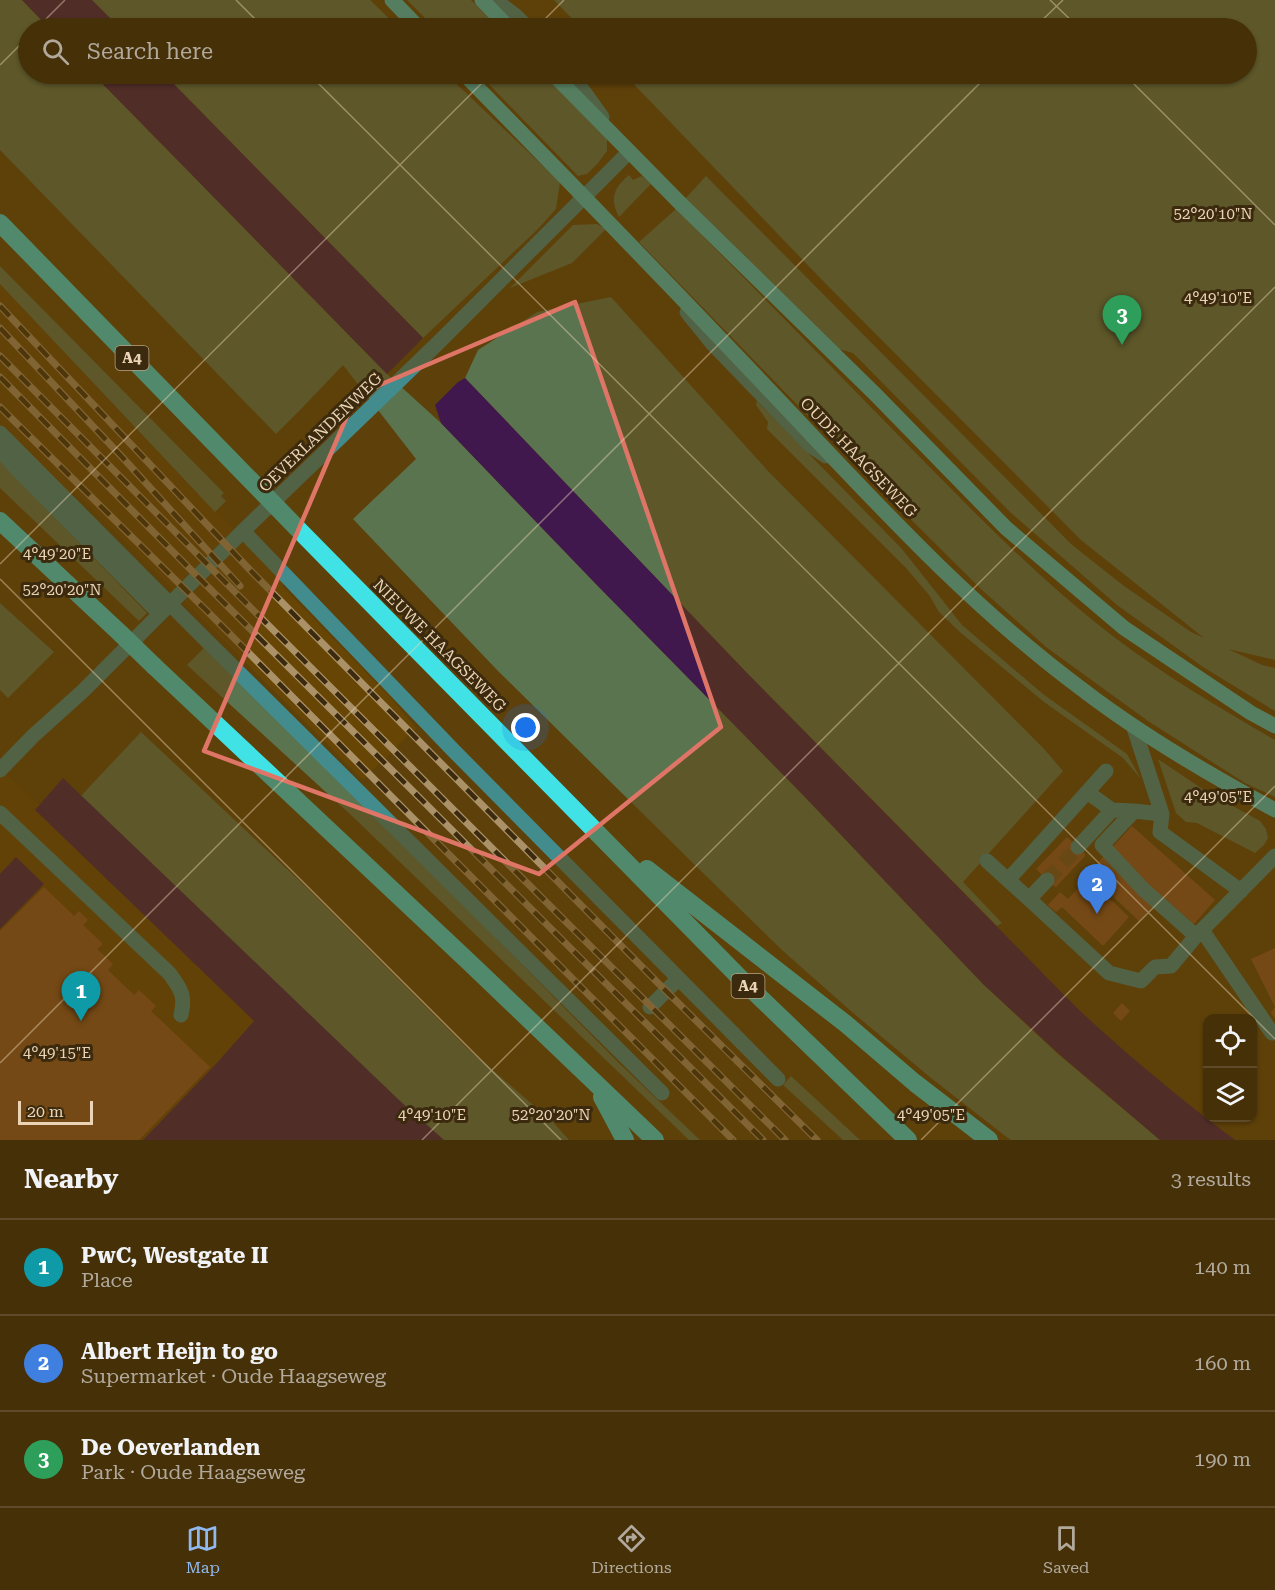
<!DOCTYPE html>
<html lang="en">
<head>
<meta charset="utf-8">
<style>
  :root { --surface:#463008; --page:#503c16; --text:#f1f3f6; --muted:#b0a99c; --line:#5e4b29; --accent:#90b9f0 }
  body { margin:0; font-family:"Roboto Serif",serif; background:var(--page); color:var(--text) }
  .controls { position:absolute; right:18px; bottom:18px; display:grid; overflow:hidden; border-radius:12px; box-shadow:0 2px 4px #0004 }
  .controls button { width:54px; height:54px; display:grid; place-items:center; padding:0; border:0; border-bottom:2px solid var(--line); background:var(--surface); color:var(--text); font:30px sans-serif }
  .scale { position:absolute; left:18px; bottom:15px; width:75px; box-sizing:border-box; padding-left:6px; border:3px solid #ebd4b5; border-top:0; font-size:16px; line-height:21px; white-space:nowrap; color:#ebd4b5; -webkit-text-stroke:4px #3b2a0e; paint-order:stroke }
  .you { position:absolute; left:526px; top:728px; width:21px; height:21px; margin:-15px; border:4px solid #fff; border-radius:50%; background:#1a73e8; box-shadow:0 0 0 9px #1a73e833 }
  .badge { display:grid; place-items:center; width:39px; height:39px; border-radius:50%; background:var(--accent); color:#fff; font-size:20px; font-weight:700 }
  .pin { position:absolute; translate:-50% -50px; filter:drop-shadow(0 2px 3px #0008) }
  .pin::after { content:''; position:absolute; top:32px; width:21px; height:18px; background:inherit; clip-path:polygon(0 0,100% 0,50% 100%) }
  .list { margin:0; padding:0; list-style:none }
  h2 { display:flex; justify-content:space-between; align-items:center; height:78px; margin:0; padding:0 24px; font-size:26px }
  h2 small { font-size:20px; font-weight:400; color:var(--muted) }
  .list li { display:grid; grid-template-columns:39px 1fr auto; gap:18px; align-items:center; box-sizing:border-box; height:96px; padding:0 24px; border-top:2px solid var(--line) }
  .list b { display:block; font-size:22px; white-space:nowrap }
  .list p { margin:0; font-size:20px; white-space:nowrap; color:var(--muted) }
  .list em { font-size:20px; font-style:normal; color:var(--muted) }
  .icon { flex:none; width:33px; height:33px; fill:none; stroke:currentColor; stroke-width:2; stroke-linecap:round; stroke-linejoin:round }
  .map { position:relative; flex:none; width:1275px; height:1140px; overflow:hidden }
  .search { position:absolute; background:var(--surface); box-shadow:0 2px 4px #0004; left:18px; right:18px; top:18px; height:66px; display:flex; align-items:center; gap:15px; box-sizing:border-box; padding:0 21px; border-radius:33px; color:var(--muted); font-size:22px }
  .sheet { height:366px; background:var(--surface) }
  nav { display:flex; justify-content:space-around; align-items:center; box-sizing:border-box; height:84px; border-top:2px solid var(--line); background:var(--surface); font-size:16px; color:var(--muted) }
  nav a { display:grid; justify-items:center; gap:3px }
  nav .on { color:var(--accent) }
  .map>svg:first-child { display:block }
</style>
</head>
<body>
<div class="map">
<svg width="1275" height="1140" viewBox="0 0 1275 1140">
  <rect width="100%" height="100%" fill="#5e400a"/>
  <path fill="#674504" d="M 0,284 L 198,495 L 200,494 L 286,582 L 282,586 L 391,698 L 416,728 L 363,780 L 80,497 L 70,493 L 0,426 Z
    M 0,767 L 261,1021 L 195,1140 L 0,1140 Z"/>
  <path fill="#5b7450" d="M 0,0 L 22,0 L 49,28 L 28,28 L 28,74 L 93,74 L 387,374 L 441,423 L 594,582 L 803,795 L 983,984 L 1058,1054 L 1160,1140 L 1011,1140 L 1004,1135 L 931,1078 L 852,1012 L 783,951 L 701,871 L 499,672 L 353,519 L 416,459 L 343,365 L 304,406 L 276,434 L 0,150 Z
    M 92,0 L 370,0 L 399,28 L 120,28 Z
    M 407,0 L 471,0 L 499,28 L 435,28 Z
    M 554,0 L 1275,0 L 1275,660 L 1228,649 L 1262,665 L 1275,668 L 1275,711 L 1203,667 L 1117,605 L 1011,513 L 853,353 L 835,348 L 684,200 L 706,176 L 1071,544 L 1124,586 L 1191,632 L 1204,638 L 1081,540 L 824,282 L 624,74 L 1246,74 L 1246,28 L 581,28 Z
    M 164,74 L 446,74 L 560,182 L 556,209 L 537,230 L 423,338 Z
    M 479,74 L 543,74 L 607,139 L 607,151 L 598,163 L 587,174 L 578,176 Z
    M 629,175 L 633,180 L 642,176 L 651,184 L 619,217 C 609,198 614,188 629,175 Z
    M 676,209 C 751,285 827,362 902,439 C 970,508 1037,578 1114,637 C 1165,676 1220,708 1275,740 L 1275,797 L 1245,783 L 1148,721 L 1046,647 L 983,591 L 850,459 L 639,242 Z
    M 597,224 L 606,229 L 572,263 L 510,288 L 573,225 Z
    M 0,266 L 224,493 L 221,496 L 226,501 L 215,512 L 0,284 Z
    M 611,297 L 768,471 L 1045,750 L 1063,771 L 963,882 L 1002,923 L 997,926 L 746,672 L 465,378 L 478,350 L 537,312 Z
    M 757,401 L 902,549 L 962,625 L 1043,694 L 1127,754 L 1141,779 L 1123,758 L 1044,702 L 961,633 L 939,612 L 929,595 L 906,568 L 767,429 L 768,422 L 756,405 Z
    M 0,461 L 147,613 L 139,621 L 0,488 Z
    M 0,603 L 54,652 L 8,698 L 0,690 Z
    M 204,648 L 382,823 L 620,1064 L 700,1140 L 689,1140 L 352,816 L 187,665 Z
    M 141,732 L 303,884 L 468,1049 L 553,1122 L 569,1140 L 433,1140 L 78,799 Z
    M 1158,759 L 1204,790 L 1260,821 L 1266,829 L 1268,838 L 1264,845 L 1255,853 L 1197,823 L 1186,822 L 1176,813 Z
    M 791,1076 L 860,1140 L 843,1140 L 783,1085 Z"/>
  <path fill="#40184e" d="M 22,0 L 92,0 L 120,28 L 49,28 Z
    M 93,74 L 164,74 L 423,338 L 387,374 Z
    M 465,378 L 746,672 L 1076,1007 C 1126,1054 1179,1098 1235,1140 L 1160,1140 L 1058,1053 L 983,984 L 803,795 L 594,582 L 441,423 L 435,405 L 458,382 Z
    M 63,778 L 399,1100 L 444,1140 L 143,1140 L 215,1065 L 254,1021 L 35,810 Z
    M 16,857 L 44,884 L 0,929 L 0,874 Z"/>
  <path fill="#915525" d="M 1132,826 L 1215,900 L 1194,924 L 1162,896 L 1139,921 L 1088,873 Z
    M 1067,837 L 1085,854 L 1085,856 L 1056,887 L 1055,887 L 1036,869 Z
    M 1087,879 L 1089,879 L 1129,917 L 1104,945 L 1102,945 L 1062,907 L 1056,912 L 1048,905 L 1060,892 L 1068,899 Z
    M 44,887 L 74,916 L 79,911 L 88,920 L 83,925 L 103,944 L 97,949 L 113,964 L 108,970 L 134,995 L 139,990 L 156,1006 L 151,1011 L 210,1067 L 139,1140 L 0,1140 L 0,931 Z
    M 1275,948 L 1275,1018 L 1272,1015 L 1271,1012 L 1275,1007 L 1251,959 Z
    M 1122,1003 L 1130,1011 L 1121,1021 L 1113,1013 Z"/>
  <g fill="none" stroke-linecap="round" stroke-linejoin="round">
    <path stroke="#735624" stroke-width="15" stroke-dasharray="15 8" stroke-linecap="butt" d="M 1047,880 L 1078,847"/>
    <path stroke="#438c8d" stroke-width="15" d="M 495,0 L 516,16 L 528,28
      M 571,74 L 602,117
      M 687,312 L 712,343 L 811,446 L 826,456
      M 0,433 L 162,596
      M 0,450 L 16,468 L 159,613
      M 243,531 L 453,750 L 778,1079
      M 192,626 L 662,1093
      M 1134,728 L 1162,814 L 1160,832 L 1241,891
      M 0,770 L 33,736 L 83,691 L 243,531 L 438,343 L 629,152
      M 1087,792 L 1112,810 L 1134,811
      M 0,813 L 169,973 C 180,988 186,995 181,1015
      M 1162,814 L 1134,811 L 1102,845 L 1143,889 L 1196,936
      M 1078,847 L 1112,810
      M 987,861 L 1029,899
      M 1008,880 L 1106,771
      M 1047,880 L 1029,899 L 1109,973 L 1141,981 L 1155,967 L 1171,966 L 1196,936 L 1275,856
      M 1202,930 L 1272,1033
      M 650,1007 L 678,979"/>
    <path stroke="#4bc9cb" stroke-width="15" d="M 392,0 L 419,28
      M 482,0 L 509,28
      M 464,74 C 562,174 659,274 756,376 C 860,485 961,600 1083,690 C 1143,736 1208,774 1275,810
      M 553,74 L 680,203 L 876,395 L 1006,528 L 1124,628 L 1251,713 L 1275,726"/>
    <path stroke="#40e2e5" stroke-width="18" d="M 0,223 L 264,494
      M 0,521 L 121,634
      M 296,527 L 745,983 L 908,1140
      M 154,666 L 470,963 L 655,1140
      M 647,869 L 846,1024 L 915,1083 L 989,1140
      M 602,1097 L 625,1140"/>
    <defs>
      <path id="rail" d="M 0,306 L 250,570 L 658,983 L 817,1140
        M 0,328 L 123,458 L 240,586
        M 0,356 L 231,588 L 785,1140
        M 0,377 L 190,569 L 763,1140
        M 0,407 L 207,611 L 733,1140"/>
    </defs>
    <use href="#rail" stroke="#ab9168" stroke-width="7"/>
    <use href="#rail" stroke="#3b2a0e" stroke-width="4.5" stroke-dasharray="14" stroke-linecap="butt"/>
    <path stroke="#438c8d" stroke-width="15" d="M 162,596 L 192,626"/>
    <path stroke="#40e2e5" stroke-width="18" d="M 264,494 L 296,527
      M 121,634 L 154,666"/>
  </g>
  <path d="M0 0H1275V1140H0ZM 575,302 L 721,727 L 539,874 L 204,751 L 356,395 Z" fill="#5e400a" fill-opacity=".55" fill-rule="evenodd"/>
  <path fill="none" stroke="#df7567" stroke-width="4.5" stroke-linejoin="round" d="M 575,302 L 721,727 L 539,874 L 204,751 L 356,395 Z"/>
  <path fill="none" stroke="#ebd4b5" stroke-width="1.5" stroke-opacity="0.45" d="M 236,0 L 264,28M 1050,0 L 1079,28M 37,28 L 65,0M 536,28 L 564,0M 1034,28 L 1063,0M 0,65 L 28,37M 309,74 L 1275,1039M 1124,74 L 1275,225M 0,564 L 491,74M 0,579 L 561,1140M 0,1063 L 989,74M 422,1140 L 1275,287M 921,1140 L 1275,786"/>
  <g text-anchor="middle" stroke-width="6" stroke-linejoin="round" paint-order="stroke">
    <g fill="#3b2a0e" stroke="#b6a183" stroke-width="1.5">
      <rect x="115.5" y="346" width="33" height="24" rx="4.5"/>
      <rect x="731.5" y="974" width="33" height="24" rx="4.5"/>
    </g>
    <g font-size="15" font-weight="bold" fill="#ebd4b5">
      <text x="132" y="363">A4</text>
      <text x="748" y="991">A4</text>
    </g>
    <g font-size="16" fill="#ebd4b5" stroke="#3b2a0e">
      <text transform="translate(320 432) rotate(-44)" y="6">OEVERLANDENWEG</text>
      <text transform="translate(859 457) rotate(46)" y="6">OUDE HAAGSEWEG</text>
      <text transform="translate(440 645) rotate(45)" y="6">NIEUWE HAAGSEWEG</text>
    </g>
  </g>
  <g font-size="15" text-anchor="middle" fill="#ebd4b5" stroke="#3b2a0e" stroke-width="6" stroke-linejoin="round" paint-order="stroke">
    <text x="1213" y="219">52°20'10"N</text>
    <text x="1218" y="303">4°49'10"E</text>
    <text x="57" y="559">4°49'20"E</text>
    <text x="62" y="595">52°20'20"N</text>
    <text x="1218" y="802">4°49'05"E</text>
    <text x="57" y="1058">4°49'15"E</text>
    <text x="432" y="1120">4°49'10"E</text>
    <text x="551" y="1120">52°20'20"N</text>
    <text x="931" y="1120">4°49'05"E</text>
  </g>
</svg>
<div class="controls">
<button><svg class="icon" aria-label="locate" viewBox="0 0 24 24"><circle cx="12" cy="12" r="6"/><path d="M12 2v4M12 18v4M2 12h4M18 12h4"/></svg></button>
<button><svg class="icon" aria-label="layers" viewBox="0 0 24 24"><path d="M12 4l9 5-9 5-9-5zM3 14l9 5 9-5"/></svg></button>
</div>
<div class="scale">20 m</div>
<div class="you"></div>
<div class="pin badge" style="left:81px;top:1021px;background:#0f9aa8">1</div>
<div class="pin badge" style="left:1097px;top:914px;background:#3f7fe0">2</div>
<div class="pin badge" style="left:1122px;top:345px;background:#2e9e5b">3</div>
<div class="search"><svg class="icon" aria-label="search" viewBox="0 0 24 24"><circle cx="10" cy="10" r="6"/><path d="M15 15l6 6"/></svg>Search here</div>
</div>
<section class="sheet">
<h2>Nearby<small>3 results</small></h2>
<ul class="list">
<li><span class="badge" style="background:#0f9aa8">1</span><div><b>PwC, Westgate II</b><p>Place</p></div><em>140 m</em></li>
<li><span class="badge" style="background:#3f7fe0">2</span><div><b>Albert Heijn to go</b><p>Supermarket · Oude Haagseweg</p></div><em>160 m</em></li>
<li><span class="badge" style="background:#2e9e5b">3</span><div><b>De Oeverlanden</b><p>Park · Oude Haagseweg</p></div><em>190 m</em></li>
</ul>
</section>
<nav>
<a class="on"><svg class="icon" aria-label="map" viewBox="0 0 24 24"><path d="M3 6l6-2 6 2 6-2v14l-6 2-6-2-6 2zM9 4v14M15 6v14"/></svg>Map</a>
<a><svg class="icon" aria-label="directions" viewBox="0 0 24 24"><path d="M12 3l9 9-9 9-9-9zM9 14v-3h6M13 9l2 2-2 2"/></svg>Directions</a>
<a><svg class="icon" aria-label="saved" viewBox="0 0 24 24"><path d="M7 4h10v16l-5-4-5 4z"/></svg>Saved</a>
</nav>
</body>
</html>
